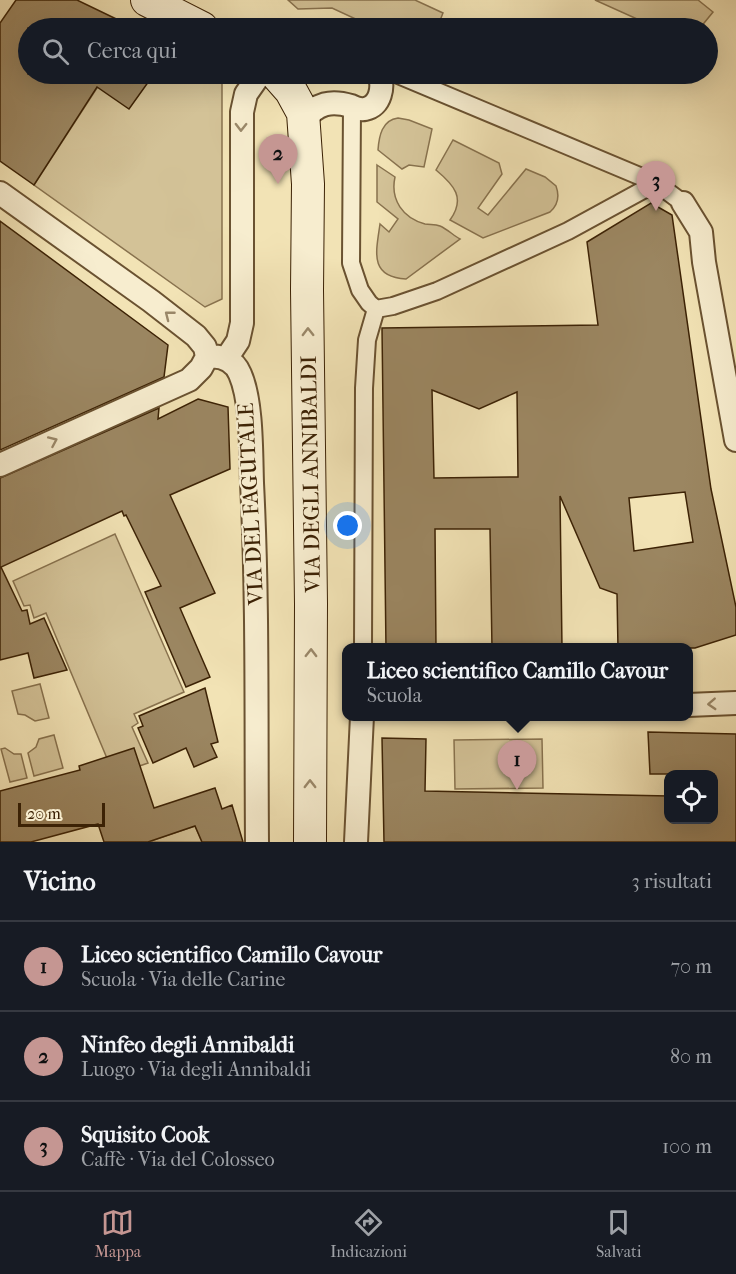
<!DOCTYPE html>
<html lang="it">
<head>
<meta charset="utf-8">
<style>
  :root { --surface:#171b24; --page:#20242c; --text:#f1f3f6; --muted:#9ea1a6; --line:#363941; --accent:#c59692 }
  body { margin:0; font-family:"IM FELL French Canon",serif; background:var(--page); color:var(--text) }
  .controls { position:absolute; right:18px; bottom:18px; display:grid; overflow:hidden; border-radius:12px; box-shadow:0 6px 24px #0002 }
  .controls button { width:54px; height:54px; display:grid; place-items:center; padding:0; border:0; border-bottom:2px solid var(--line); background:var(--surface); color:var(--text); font:30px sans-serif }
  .scale { position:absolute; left:18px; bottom:15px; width:87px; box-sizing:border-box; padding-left:6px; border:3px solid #3c2205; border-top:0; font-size:16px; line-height:21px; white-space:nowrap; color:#3c2205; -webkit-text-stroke:4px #f7edcf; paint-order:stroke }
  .you { position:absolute; left:348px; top:526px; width:21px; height:21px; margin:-15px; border:4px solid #fff; border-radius:50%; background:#1a73e8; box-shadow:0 0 0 9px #1a73e833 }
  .badge { display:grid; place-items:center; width:39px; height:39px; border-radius:50%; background:var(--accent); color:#111; font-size:20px; font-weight:700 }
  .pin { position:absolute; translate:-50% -50px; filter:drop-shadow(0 2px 3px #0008) }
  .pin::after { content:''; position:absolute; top:32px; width:21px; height:18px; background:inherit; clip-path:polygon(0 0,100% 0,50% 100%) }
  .popup { position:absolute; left:342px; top:643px; width:351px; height:78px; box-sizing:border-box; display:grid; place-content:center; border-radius:12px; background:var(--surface); filter:drop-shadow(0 2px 4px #0005); font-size:20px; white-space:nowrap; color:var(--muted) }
  .popup b { font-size:22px; color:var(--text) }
  .popup::after { content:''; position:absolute; left:50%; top:100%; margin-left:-12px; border:12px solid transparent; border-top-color:var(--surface) }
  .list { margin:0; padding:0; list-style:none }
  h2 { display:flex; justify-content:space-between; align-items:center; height:78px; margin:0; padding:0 24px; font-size:26px }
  h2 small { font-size:20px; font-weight:400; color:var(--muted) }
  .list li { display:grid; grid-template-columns:39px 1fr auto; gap:18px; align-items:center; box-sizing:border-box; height:90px; padding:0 24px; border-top:2px solid var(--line) }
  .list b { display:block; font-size:22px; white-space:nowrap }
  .list p { margin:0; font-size:20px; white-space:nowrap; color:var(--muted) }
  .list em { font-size:20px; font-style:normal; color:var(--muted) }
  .icon { flex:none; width:33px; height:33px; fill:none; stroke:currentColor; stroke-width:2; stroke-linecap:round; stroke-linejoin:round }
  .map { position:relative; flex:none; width:736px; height:842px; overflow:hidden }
  .search { position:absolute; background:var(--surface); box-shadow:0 6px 24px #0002; left:18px; right:18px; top:18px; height:66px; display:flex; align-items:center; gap:15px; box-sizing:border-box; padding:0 21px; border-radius:33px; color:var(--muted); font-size:22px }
  .sheet { height:348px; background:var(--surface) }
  nav { display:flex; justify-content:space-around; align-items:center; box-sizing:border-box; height:84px; border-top:2px solid var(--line); background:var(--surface); font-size:16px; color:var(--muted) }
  nav a { display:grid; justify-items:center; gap:3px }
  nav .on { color:var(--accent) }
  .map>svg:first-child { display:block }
</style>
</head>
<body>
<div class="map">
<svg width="736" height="842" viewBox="0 0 736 842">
  <rect width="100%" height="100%" fill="#f2e3b5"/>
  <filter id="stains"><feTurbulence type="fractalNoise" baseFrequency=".00333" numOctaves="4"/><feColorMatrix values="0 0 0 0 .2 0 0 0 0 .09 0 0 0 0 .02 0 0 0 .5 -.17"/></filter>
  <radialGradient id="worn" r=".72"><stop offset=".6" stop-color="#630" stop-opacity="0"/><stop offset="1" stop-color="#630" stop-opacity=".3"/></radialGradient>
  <path fill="#d3c297" stroke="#88724e" stroke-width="1.5" d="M 288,0 L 415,0 L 443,13 L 437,28 L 375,28 L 332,8 L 298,9 Z
    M 595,0 L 698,0 L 713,12 L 700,28 L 657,28 Z
    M 106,74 L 222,74 L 222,299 L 205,307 L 34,185 Z
    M 398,118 L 409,120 L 432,129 L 424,167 L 409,165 L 402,169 L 378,150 C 379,136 382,120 398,118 Z
    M 453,140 L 499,163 L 502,174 L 478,208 L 488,215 L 526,169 L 545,177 L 556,186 C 560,197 558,205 550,212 L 483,238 L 450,220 C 466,198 454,185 436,170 Z
    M 377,165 L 395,177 C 390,200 403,218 425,224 C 430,225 435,224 440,226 C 447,229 453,235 460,239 L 406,279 C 369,277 376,252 380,224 L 389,232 L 398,219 L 377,202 Z
    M 115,534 L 184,692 L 134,714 L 138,723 L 132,727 L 148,763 L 114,775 L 46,613 L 34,618 L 30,605 L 24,606 L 13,581 Z
    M 40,684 L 49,718 L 35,721 L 25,715 L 18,714 L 12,691 Z
    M 54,735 L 63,768 L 34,776 L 28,753 L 36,747 L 39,739 Z
    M 542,739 L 543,788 L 455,789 L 454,740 Z
    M 5,748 L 14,754 L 21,754 L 27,778 L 10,782 L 1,749 Z
    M 195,826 L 202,842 L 148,842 Z"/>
  <path fill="#9b8661" stroke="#3c2205" stroke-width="1.5" fill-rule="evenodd" d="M 16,0 L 77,0 L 135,28 L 28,28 L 28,74 L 154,74 L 129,109 L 97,87 L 34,185 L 0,161 L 0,23 Z
    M 651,203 L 672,215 L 711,489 L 736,607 L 736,635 L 695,648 L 618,648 L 617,594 L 600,588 L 560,496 L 562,648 L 492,648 L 490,529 L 435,529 L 436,648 L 386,648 L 382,328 L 598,325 L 587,242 ZM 432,390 L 479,409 L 517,392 L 518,477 L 434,478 ZM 685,492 L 693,542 L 634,551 L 629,498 Z
    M 0,221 L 168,345 L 164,377 L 0,450 Z
    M 198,399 L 228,407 L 230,469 L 170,495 L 215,593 L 180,608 L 210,677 L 186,687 L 145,592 L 161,586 L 126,515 L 124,516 L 122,511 L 1,567 L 22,611 L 27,610 L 30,624 L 44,618 L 67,670 L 34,678 L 28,653 L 0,660 L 0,478 L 159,408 L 158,419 Z
    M 205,688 L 218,742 L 211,744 L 217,757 L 194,767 L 186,748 L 153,763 L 138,728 L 143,726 L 139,716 Z
    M 648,732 L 736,734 L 736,842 L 384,842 L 382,738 L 426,739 L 425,791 L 669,796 L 669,819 L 714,819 L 714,774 L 650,774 Z
    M 134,748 L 154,808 L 215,788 L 222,809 L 232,805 L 243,842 L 202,842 L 195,826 L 148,842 L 104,842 L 98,824 L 31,842 L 0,842 L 0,791 L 80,770 L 79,766 Z"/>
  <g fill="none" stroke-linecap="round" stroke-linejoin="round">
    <defs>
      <path id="pedestrian" d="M 396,74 L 656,183 L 683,203
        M 352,107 L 351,263 L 360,290 L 369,303 L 376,309 L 393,306 L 437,291 L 568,231 L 656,183
        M 363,648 L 364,388 L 367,340 L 376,309"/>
      <path id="minor" d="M 304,120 C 317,103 331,100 351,106 C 355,108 360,110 365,109 C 381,106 384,86 379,74
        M 0,193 L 151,301 L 196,336 L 205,347 L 207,357
        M 683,203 L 701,232 L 704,262 L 736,440
        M 207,357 C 222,355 234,360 240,374 C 252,401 251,453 252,483 C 258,602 256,722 257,842
        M 226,359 L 238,341 L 242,323 L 242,112 L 246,94 L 260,74
        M 0,465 L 189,380 L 201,368 L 207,357
        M 688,705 L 736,703
        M 356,842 L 362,716"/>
      <path id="secondary" d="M 147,0 L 202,28
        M 276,74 L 291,91 L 303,113 L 308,184 L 307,290 L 311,604 L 310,842"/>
    </defs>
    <use href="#pedestrian" stroke="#6a5231" stroke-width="20"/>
    <use href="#minor" stroke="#6a5231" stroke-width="26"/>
    <use href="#secondary" stroke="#3c2205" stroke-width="34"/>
    <use href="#pedestrian" stroke="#f7edcf" stroke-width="16"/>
    <use href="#minor" stroke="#f7edcf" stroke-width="22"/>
    <use href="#secondary" stroke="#f7edcf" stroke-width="32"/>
  </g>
  <defs><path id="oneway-chevron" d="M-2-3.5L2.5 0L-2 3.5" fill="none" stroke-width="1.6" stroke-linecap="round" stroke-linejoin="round" transform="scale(1.5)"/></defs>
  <g stroke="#9a886a">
    <use href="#oneway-chevron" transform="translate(241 127) rotate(91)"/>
    <use href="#oneway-chevron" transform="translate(169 315) rotate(-142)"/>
    <use href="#oneway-chevron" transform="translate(308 332) rotate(-91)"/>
    <use href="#oneway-chevron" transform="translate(53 441) rotate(-24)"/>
    <use href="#oneway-chevron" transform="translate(311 653) rotate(-89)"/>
    <use href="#oneway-chevron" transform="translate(712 704) rotate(177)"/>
    <use href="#oneway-chevron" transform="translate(310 784) rotate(-90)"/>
  </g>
  <g text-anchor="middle" stroke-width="4.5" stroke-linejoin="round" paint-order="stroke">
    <g font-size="22" fill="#3c2205" stroke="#f7edcf">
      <text transform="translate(310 474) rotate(-91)" y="8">VIA DEGLI ANNIBALDI</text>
      <text transform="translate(250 504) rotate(-93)" y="8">VIA DEL FAGUTALE</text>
    </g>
  </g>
  <rect width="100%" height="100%" filter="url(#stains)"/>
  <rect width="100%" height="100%" fill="url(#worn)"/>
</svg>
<div class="controls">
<button><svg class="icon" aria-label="locate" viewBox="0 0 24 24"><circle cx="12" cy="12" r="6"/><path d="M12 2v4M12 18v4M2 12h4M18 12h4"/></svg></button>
</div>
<div class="scale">20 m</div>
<div class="you"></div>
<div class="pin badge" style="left:517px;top:790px">1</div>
<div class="popup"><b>Liceo scientifico Camillo Cavour</b>Scuola</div>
<div class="pin badge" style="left:278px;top:184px">2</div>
<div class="pin badge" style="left:656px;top:211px">3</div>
<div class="search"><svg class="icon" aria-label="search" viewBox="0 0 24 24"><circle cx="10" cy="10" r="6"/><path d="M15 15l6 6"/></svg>Cerca qui</div>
</div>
<section class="sheet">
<h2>Vicino<small>3 risultati</small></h2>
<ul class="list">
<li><span class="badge">1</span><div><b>Liceo scientifico Camillo Cavour</b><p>Scuola · Via delle Carine</p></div><em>70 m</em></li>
<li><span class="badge">2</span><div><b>Ninfeo degli Annibaldi</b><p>Luogo · Via degli Annibaldi</p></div><em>80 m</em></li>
<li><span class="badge">3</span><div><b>Squisito Cook</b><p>Caffè · Via del Colosseo</p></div><em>100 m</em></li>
</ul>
</section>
<nav>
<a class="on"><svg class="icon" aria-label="map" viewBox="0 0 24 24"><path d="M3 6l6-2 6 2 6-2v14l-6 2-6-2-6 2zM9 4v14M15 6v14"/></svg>Mappa</a>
<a><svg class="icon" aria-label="directions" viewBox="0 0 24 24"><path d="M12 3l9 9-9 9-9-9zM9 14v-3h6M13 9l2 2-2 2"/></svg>Indicazioni</a>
<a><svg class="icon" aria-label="saved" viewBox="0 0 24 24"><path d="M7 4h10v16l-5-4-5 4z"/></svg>Salvati</a>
</nav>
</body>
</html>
